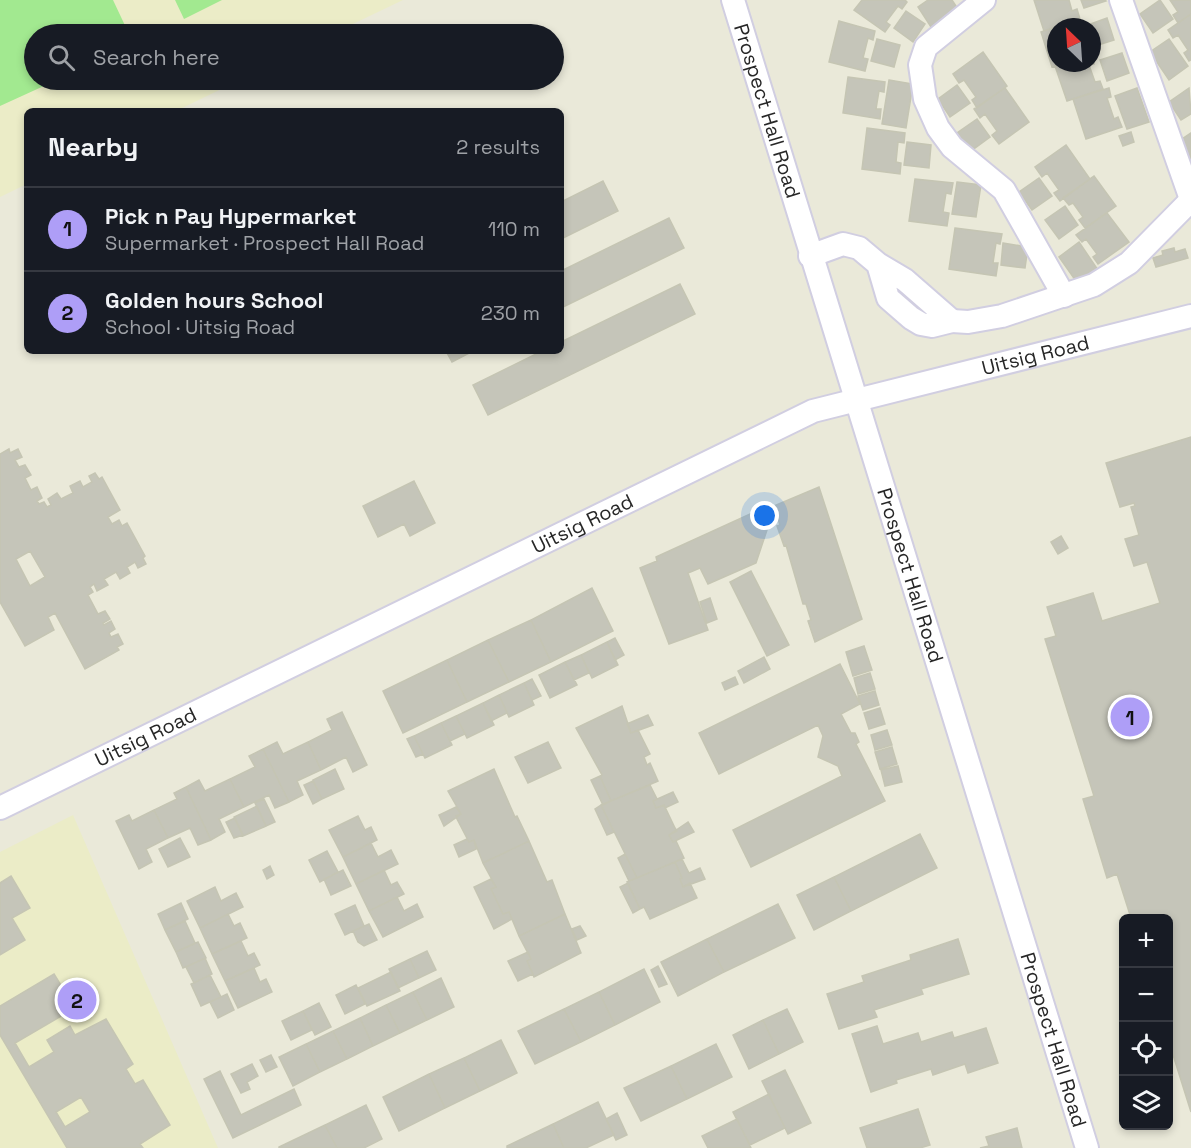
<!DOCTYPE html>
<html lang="en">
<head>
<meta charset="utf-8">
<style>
  :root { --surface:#171b24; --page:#242831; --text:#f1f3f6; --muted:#9ea1a6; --line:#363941; --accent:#ae9ef7 }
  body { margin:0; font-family:"Space Grotesk",sans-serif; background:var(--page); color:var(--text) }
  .controls { position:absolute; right:18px; bottom:18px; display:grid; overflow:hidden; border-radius:9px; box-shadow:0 3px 9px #0003 }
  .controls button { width:54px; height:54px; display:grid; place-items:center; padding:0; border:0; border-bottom:2px solid var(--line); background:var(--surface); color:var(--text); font:30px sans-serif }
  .compass { position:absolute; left:1047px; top:18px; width:54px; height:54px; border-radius:50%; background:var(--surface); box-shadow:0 3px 9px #0003; rotate:335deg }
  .you { position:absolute; left:765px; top:516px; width:21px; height:21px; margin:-15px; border:4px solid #fff; border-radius:50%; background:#1a73e8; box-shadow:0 0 0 9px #1a73e833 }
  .badge { display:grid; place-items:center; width:39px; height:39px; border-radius:50%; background:var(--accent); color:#111; font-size:20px; font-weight:700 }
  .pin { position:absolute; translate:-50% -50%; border:3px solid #fff; box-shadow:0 2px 6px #0006 }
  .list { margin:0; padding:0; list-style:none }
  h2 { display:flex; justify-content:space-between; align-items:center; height:78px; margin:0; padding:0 24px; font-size:26px }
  h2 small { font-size:20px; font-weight:400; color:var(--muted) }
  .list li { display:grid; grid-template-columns:39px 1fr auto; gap:18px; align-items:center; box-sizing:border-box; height:84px; padding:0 24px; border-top:2px solid var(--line) }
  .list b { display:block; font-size:22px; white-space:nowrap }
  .list p { margin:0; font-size:20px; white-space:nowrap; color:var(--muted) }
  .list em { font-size:20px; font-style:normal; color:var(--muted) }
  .icon { flex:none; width:33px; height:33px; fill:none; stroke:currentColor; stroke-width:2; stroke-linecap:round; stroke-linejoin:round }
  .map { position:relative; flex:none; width:1191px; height:1148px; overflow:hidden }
  .search { position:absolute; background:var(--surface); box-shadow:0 3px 9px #0003; left:24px; top:24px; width:540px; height:66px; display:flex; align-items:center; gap:15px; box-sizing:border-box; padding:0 21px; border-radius:33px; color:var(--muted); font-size:22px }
  .panel { position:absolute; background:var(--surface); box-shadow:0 3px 9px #0003; left:24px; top:108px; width:540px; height:246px; border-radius:9px }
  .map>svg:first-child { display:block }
</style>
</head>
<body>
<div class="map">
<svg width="1191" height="1148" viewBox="0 0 1191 1148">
  <rect width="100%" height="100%" fill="#eae9d9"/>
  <path fill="#ebecc7" d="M 0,0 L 403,0 L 332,34 L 34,34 L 34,80 L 240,80 L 176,111 L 27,111 L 27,184 L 0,197 Z
    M 73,815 L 218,1148 L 0,1148 L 0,852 Z"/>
  <path fill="#a2e990" d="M 0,0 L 113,0 L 129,34 L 34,34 L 34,80 L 57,80 L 0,106 Z
    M 175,0 L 222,0 L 184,19 Z"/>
  <path fill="#c5c5b9" stroke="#c5c5b3" stroke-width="1.5" fill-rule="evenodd" d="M 862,0 L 905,0 L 907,2 L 902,9 L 898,6 L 886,22 L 890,25 L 885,32 L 854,10 Z
    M 928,0 L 952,0 L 958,9 L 931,27 L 918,7 Z
    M 1034,0 L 1069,0 L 1072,11 L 1077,9 L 1080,19 L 1044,31 Z
    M 1081,0 L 1105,0 L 1106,1 L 1084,8 Z
    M 1160,0 L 1173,19 L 1153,33 L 1140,14 Z
    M 1170,0 L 1191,0 L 1191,14 L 1178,23 L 1173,15 L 1178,12 Z
    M 906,11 L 925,24 L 913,42 L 894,28 Z
    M 1191,14 L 1191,60 L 1189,61 L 1184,53 L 1188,50 L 1178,35 L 1173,38 L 1168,30 Z
    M 1107,18 L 1114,40 L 1092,47 L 1092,27 L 1085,26 Z
    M 1076,20 L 1079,27 L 1056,27 L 1056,63 L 1065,63 L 1052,67 L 1041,32 Z
    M 839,21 L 875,31 L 873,40 L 868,38 L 863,58 L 868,59 L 865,71 L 829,62 Z
    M 877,39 L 900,45 L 894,67 L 871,61 Z
    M 1169,39 L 1188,66 L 1169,80 L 1150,52 Z
    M 983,52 L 1007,86 L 977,108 L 972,100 L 976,97 L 964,80 L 959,83 L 953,74 Z
    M 1122,53 L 1129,73 L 1107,81 L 1100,60 Z
    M 1092,57 L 1094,64 L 1089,65 L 1095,82 L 1100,81 L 1103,89 L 1067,101 L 1055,66 L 1065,63 L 1092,63 Z
    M 848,77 L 885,82 L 884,92 L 879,91 L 876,109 L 881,109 L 880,119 L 843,113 Z
    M 889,80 L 913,84 L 906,128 L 882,124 Z
    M 957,85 L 970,103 L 950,117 L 938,99 Z
    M 1005,88 L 1029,122 L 999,144 L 992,135 L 997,131 L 985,114 L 980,118 L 974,109 Z
    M 1109,88 L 1111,97 L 1107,98 L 1114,119 L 1118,117 L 1122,127 L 1086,139 L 1073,99 Z
    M 1137,88 L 1149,122 L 1127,129 L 1115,96 Z
    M 1189,88 L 1191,114 L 1181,120 L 1169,102 Z
    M 977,119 L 990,137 L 971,151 L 957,133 Z
    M 867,128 L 905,133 L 904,143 L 898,142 L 896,162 L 901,163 L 900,174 L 862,169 Z
    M 1131,132 L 1134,142 L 1123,146 L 1119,136 Z
    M 1191,133 L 1191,159 L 1179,141 Z
    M 907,142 L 931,145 L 929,168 L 904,165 Z
    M 1066,145 L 1090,179 L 1060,201 L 1054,193 L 1059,190 L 1047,173 L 1042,177 L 1035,167 Z
    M 1094,176 L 1116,206 L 1085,228 L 1079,220 L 1083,217 L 1073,203 L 1069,205 L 1063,198 Z
    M 1039,178 L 1052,196 L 1032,210 L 1019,192 Z
    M 915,179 L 953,183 L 951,194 L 946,193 L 943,212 L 949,213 L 947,226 L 909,221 Z
    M 603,181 L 618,211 L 561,239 L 561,202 Z
    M 957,182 L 981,185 L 976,217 L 952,214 Z
    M 1065,206 L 1078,225 L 1059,239 L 1045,220 Z
    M 1107,213 L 1129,242 L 1098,264 L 1093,257 L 1097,254 L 1086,239 L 1082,242 L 1076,235 Z
    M 669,218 L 684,248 L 561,308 L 561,271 Z
    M 955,228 L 1002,234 L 1000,244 L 996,243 L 993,263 L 998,263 L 996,276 L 949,269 Z
    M 1079,242 L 1098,270 L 1078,284 L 1059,257 Z
    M 1003,243 L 1028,247 L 1025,268 L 1001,265 Z
    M 1174,248 L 1175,252 L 1185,249 L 1188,258 L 1156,267 L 1153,258 L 1163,255 L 1162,251 Z
    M 680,284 L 695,314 L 488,415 L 473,385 L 542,351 L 561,351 L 561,342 Z
    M 446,351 L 473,351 L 452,362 Z
    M 1191,437 L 1191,1112 L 1168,1039 L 1168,918 L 1131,918 L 1117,874 L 1107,878 L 1083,799 L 1094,796 L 1045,639 L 1056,636 L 1047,607 L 1093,593 L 1102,621 L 1160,603 L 1147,562 L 1134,566 L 1125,539 L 1139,535 L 1131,507 L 1135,506 L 1134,503 L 1120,507 L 1106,463 Z
    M 9,449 L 10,453 L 18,449 L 22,457 L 15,460 L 19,467 L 25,465 L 31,475 L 25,478 L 31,490 L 37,487 L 42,498 L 37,501 L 39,504 L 44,502 L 47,507 L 51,505 L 48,499 L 57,493 L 61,499 L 73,493 L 70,486 L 80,481 L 83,487 L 92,482 L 89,476 L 95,473 L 99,479 L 102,477 L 120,510 L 108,517 L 112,524 L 119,520 L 122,526 L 127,523 L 145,556 L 143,558 L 146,564 L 138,568 L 135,562 L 127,567 L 130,573 L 120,579 L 116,572 L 104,579 L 108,585 L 97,591 L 94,584 L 90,587 L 93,592 L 88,595 L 98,614 L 105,611 L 110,619 L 103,623 L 104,625 L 111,621 L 115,629 L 109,633 L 111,637 L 118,634 L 123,644 L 117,647 L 119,650 L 85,669 L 55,613 L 48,617 L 54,630 L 25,646 L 0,602 L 0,454 ZM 30,551 L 45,577 L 30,586 L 16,559 Z
    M 414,481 L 435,523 L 410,536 L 404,524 L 378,537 L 363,506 Z
    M 819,487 L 862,619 L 815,642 L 808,621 L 811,620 L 806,604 L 803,604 L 786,545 L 784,546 L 777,526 L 780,525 L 774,506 Z
    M 772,504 L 774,509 L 756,563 L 708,584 L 700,568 L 688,573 L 708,630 L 669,644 L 640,568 L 657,561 L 656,557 Z
    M 1061,536 L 1068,548 L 1058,554 L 1051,542 Z
    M 751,571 L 789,645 L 767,656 L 730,582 Z
    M 592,588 L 613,631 L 551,662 L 531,620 Z
    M 710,598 L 717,619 L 707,623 L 700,602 Z
    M 531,620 L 551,662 L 509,682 L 488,640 Z
    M 615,638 L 624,655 L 615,660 L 607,642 Z
    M 488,640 L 509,682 L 467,702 L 447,660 Z
    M 607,642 L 618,665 L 592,678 L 581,655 Z
    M 864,646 L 872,670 L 853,676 L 846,652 Z
    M 581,655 L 589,673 L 574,680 L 565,662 Z
    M 764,657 L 770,669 L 744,683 L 738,671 Z
    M 447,660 L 467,702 L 403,733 L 383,691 Z
    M 565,662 L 577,685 L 550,698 L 539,675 Z
    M 840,664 L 860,704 L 841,714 L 851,733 L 855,733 L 859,742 L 856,744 L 885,801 L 751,867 L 733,830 L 842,776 L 838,766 L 818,757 L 823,736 L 818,725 L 719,774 L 699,733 Z
    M 870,673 L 875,689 L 858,694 L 854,678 Z
    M 735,677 L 738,684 L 725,690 L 722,683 Z
    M 532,679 L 541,696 L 532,700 L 524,683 Z
    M 524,683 L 534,705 L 509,717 L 499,695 Z
    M 875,691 L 879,705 L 863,710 L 858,696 Z
    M 499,695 L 507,713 L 491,721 L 483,703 Z
    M 483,703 L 494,725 L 467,738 L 456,716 Z
    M 622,706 L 631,733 L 638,730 L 650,754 L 644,757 L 647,765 L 650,763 L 658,781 L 611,801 L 600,776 L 602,775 L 576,728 Z
    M 880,708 L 885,724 L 869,729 L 864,713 Z
    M 342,712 L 367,765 L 353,772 L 346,757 L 321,770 L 308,742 L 332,730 L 327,719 Z
    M 648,715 L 653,725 L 631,733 L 627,724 Z
    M 456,716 L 465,734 L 450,741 L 441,723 Z
    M 441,723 L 452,745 L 425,758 L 414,736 Z
    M 887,730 L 892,745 L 875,750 L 871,735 Z
    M 414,736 L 423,754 L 416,757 L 407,739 Z
    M 277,742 L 283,754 L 308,742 L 321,770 L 297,781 L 303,795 L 289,802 L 263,749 Z
    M 548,742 L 561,768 L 528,783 L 515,757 Z
    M 892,747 L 897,764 L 880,769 L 875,752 Z
    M 263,749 L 289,802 L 275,808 L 269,795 L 244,807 L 230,779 L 255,767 L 249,756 Z
    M 898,766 L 902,782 L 885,786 L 881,770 Z
    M 335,769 L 344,789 L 322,799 L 313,780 Z
    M 494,769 L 515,817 L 517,816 L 529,841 L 483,863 L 474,840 L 469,842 L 457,819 L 456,816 L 461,814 L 448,791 Z
    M 600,776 L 611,801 L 603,805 L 591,780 Z
    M 230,779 L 244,807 L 219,819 L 225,832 L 211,840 L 186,787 L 199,780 L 205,791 Z
    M 313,781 L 322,799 L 313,804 L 304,785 Z
    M 650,785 L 657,799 L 653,801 L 656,808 L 664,805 L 675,828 L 677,831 L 669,835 L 673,842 L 676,841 L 684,858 L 637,878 L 601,805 Z
    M 186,787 L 211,840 L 198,845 L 190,828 L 168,838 L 154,810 L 177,799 L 174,793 Z
    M 673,792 L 678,802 L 665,808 L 664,805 L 656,808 L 653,801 Z
    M 264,799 L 275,822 L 266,826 L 255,803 Z
    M 601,805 L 614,832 L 607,835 L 595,809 Z
    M 257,806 L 266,826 L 243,836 L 234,817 Z
    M 456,807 L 461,814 L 444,826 L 439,815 Z
    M 154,810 L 168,838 L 146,849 L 152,862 L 139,869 L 116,821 L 129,815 L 132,821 Z
    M 358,816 L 365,830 L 371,827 L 377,840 L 343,857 L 329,830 Z
    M 235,818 L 243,835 L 234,838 L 226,822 Z
    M 688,822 L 694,832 L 673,842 L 669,835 Z
    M 920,834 L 937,868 L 851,911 L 834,877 Z
    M 180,838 L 190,857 L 168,867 L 159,849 Z
    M 467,839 L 469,842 L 474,840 L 476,849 L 459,857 L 454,845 Z
    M 529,841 L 547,882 L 552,880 L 565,914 L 519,936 L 509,912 L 503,914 L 491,889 L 496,887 L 483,863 Z
    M 371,843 L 378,857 L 391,850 L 398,864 L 356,884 L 343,857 Z
    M 327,851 L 338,872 L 320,882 L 309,860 Z
    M 625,854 L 637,878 L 629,881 L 618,858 Z
    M 682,859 L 689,873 L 700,868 L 705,879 L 683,887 L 680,879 L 682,878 L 675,862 Z
    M 675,862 L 682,878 L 680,879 L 683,887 L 690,883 L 697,898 L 650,919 L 644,907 L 640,909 L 627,882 Z
    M 270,866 L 274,875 L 267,879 L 263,870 Z
    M 343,870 L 351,886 L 331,895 L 324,879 Z
    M 384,870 L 391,885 L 397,882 L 404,894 L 369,911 L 356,884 Z
    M 11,876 L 30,908 L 12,918 L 25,940 L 0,955 L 0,883 Z
    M 834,877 L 851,911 L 814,930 L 797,895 Z
    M 491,879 L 496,887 L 491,889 L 503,914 L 509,912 L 512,919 L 494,929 L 474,887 Z
    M 628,883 L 640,909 L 633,913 L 620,887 Z
    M 215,887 L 221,901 L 236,893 L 243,907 L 200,928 L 187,901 Z
    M 397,897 L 404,911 L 417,904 L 423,917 L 383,937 L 369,911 Z
    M 181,903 L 188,919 L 165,930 L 158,914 Z
    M 778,904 L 795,938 L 724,972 L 707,939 Z
    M 355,905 L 364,926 L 345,935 L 335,914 Z
    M 228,914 L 234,926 L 240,923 L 247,938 L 212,954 L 200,928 Z
    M 565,914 L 581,953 L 534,977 L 527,961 L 531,959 L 519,936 Z
    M 185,921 L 195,943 L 176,952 L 165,930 Z
    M 369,924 L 377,940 L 364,946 L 358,942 L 353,931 Z
    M 580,926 L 586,936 L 577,940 L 572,929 Z
    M 707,939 L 724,972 L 678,996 L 661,962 Z
    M 958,939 L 969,974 L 921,989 L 923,994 L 874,1010 L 877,1017 L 839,1029 L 827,994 L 864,982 L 862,976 L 911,960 L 910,955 Z
    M 241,941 L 248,956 L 254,953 L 260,965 L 225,981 L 212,954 Z
    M 198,942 L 206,958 L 183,968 L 176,952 Z
    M 427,951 L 436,970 L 419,978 L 410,959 Z
    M 528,952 L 531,959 L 527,961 L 533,974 L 518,981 L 508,961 Z
    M 205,958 L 212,974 L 194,983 L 186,967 Z
    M 410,959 L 419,978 L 398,988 L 389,969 Z
    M 658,966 L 667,984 L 659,987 L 651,970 Z
    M 254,968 L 260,982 L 266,979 L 272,992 L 238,1008 L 225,981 Z
    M 644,969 L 660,1002 L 615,1025 L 599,992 Z
    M 391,972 L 400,991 L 367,1006 L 358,988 Z
    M 54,974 L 75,1008 L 15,1043 L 29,1067 L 54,1052 L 47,1040 L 70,1026 L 75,1035 L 106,1019 L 133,1064 L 126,1069 L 135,1084 L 143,1080 L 170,1125 L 140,1144 L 143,1148 L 67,1148 L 0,1035 L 0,1006 ZM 81,1097 L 90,1112 L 65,1127 L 56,1112 Z
    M 210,975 L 221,997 L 201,1006 L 191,984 Z
    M 441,978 L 454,1007 L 427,1020 L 413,992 Z
    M 356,985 L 365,1004 L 345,1014 L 336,995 Z
    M 413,992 L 427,1020 L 400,1033 L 386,1005 Z
    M 599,992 L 615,1025 L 581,1042 L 564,1009 Z
    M 227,994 L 234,1010 L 218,1018 L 210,1002 Z
    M 319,1003 L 331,1027 L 315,1035 L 303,1011 Z
    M 386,1005 L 400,1033 L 373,1046 L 360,1018 Z
    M 564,1009 L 581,1042 L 535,1064 L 518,1031 Z
    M 787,1009 L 803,1042 L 779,1054 L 763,1020 Z
    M 303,1011 L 312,1030 L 291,1040 L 282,1021 Z
    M 360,1018 L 373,1046 L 347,1059 L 333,1031 Z
    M 763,1020 L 779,1054 L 749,1069 L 733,1035 Z
    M 877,1026 L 883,1044 L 918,1033 L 921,1042 L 952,1032 L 954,1038 L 986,1028 L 998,1063 L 968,1073 L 965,1064 L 933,1075 L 931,1069 L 896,1080 L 897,1083 L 871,1092 L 852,1034 Z
    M 333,1031 L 347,1059 L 320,1072 L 306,1044 Z
    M 501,1040 L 517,1073 L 480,1091 L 464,1058 Z
    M 306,1044 L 320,1072 L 293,1086 L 279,1057 Z
    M 716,1044 L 732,1077 L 687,1099 L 671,1066 Z
    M 271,1055 L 277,1067 L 266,1072 L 260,1060 Z
    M 464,1058 L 480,1091 L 445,1108 L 429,1074 Z
    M 252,1064 L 258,1076 L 247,1082 L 250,1089 L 241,1093 L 231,1074 Z
    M 671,1066 L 687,1099 L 641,1121 L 624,1088 Z
    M 785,1070 L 811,1123 L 788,1134 L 762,1081 Z
    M 220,1071 L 241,1115 L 294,1089 L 301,1105 L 233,1138 L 204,1079 Z
    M 429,1074 L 445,1108 L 399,1131 L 383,1097 Z
    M 769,1094 L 785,1128 L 750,1145 L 733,1112 Z
    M 598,1102 L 614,1135 L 586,1148 L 564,1148 L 553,1124 Z
    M 366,1105 L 382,1139 L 364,1148 L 337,1148 L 325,1125 Z
    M 918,1109 L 930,1145 L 920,1148 L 867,1148 L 860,1128 Z
    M 617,1113 L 627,1135 L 616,1140 L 606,1119 Z
    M 737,1119 L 751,1148 L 708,1148 L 702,1136 Z
    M 553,1124 L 564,1148 L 507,1148 L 507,1146 Z
    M 325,1125 L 337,1148 L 279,1148 L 279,1147 Z
    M 1017,1128 L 1022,1148 L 980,1148 L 989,1146 L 986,1137 Z"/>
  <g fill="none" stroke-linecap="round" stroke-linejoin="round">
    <defs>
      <g id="street">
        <path id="s1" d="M 733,0 L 1087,1148"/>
        <path d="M 984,0 L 926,47 L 920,65 L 925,99 L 938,128 L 952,147 L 1004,190 L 1064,296"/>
        <path d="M 1121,0 L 1191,199"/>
        <path d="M 810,256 L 843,244 L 859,248 L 878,264 L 905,280 L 952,321 L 932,326 L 921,324 L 911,318 L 888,298 L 878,264"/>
        <path d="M 952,321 L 968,322 L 1002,316 L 1094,285 L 1129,263 L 1191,200"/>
        <path id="s2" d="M 0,808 L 813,411 L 1191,316"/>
      </g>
    </defs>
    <use href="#street" stroke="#d1cee1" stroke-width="26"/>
    <use href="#street" stroke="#fff" stroke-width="22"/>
  </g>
  <g text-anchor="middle" stroke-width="4.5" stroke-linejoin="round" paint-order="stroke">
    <g font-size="20" fill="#272727" stroke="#fff">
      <text dy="7" stroke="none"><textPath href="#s1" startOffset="116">Prospect Hall Road</textPath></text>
      <text dy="7" stroke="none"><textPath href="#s2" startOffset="1134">Uitsig Road</textPath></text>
      <text dy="7" stroke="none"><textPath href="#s2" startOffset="648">Uitsig Road</textPath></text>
      <text dy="7" stroke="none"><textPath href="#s1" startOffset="602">Prospect Hall Road</textPath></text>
      <text dy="7" stroke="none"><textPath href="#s2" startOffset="162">Uitsig Road</textPath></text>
      <text dy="7" stroke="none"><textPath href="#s1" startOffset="1088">Prospect Hall Road</textPath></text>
    </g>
  </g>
</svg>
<div class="controls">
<button>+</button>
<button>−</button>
<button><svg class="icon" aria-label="locate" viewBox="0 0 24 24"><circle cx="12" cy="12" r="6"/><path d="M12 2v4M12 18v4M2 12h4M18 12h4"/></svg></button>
<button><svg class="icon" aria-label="layers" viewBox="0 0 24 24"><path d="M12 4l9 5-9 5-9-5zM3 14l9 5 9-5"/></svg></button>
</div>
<svg class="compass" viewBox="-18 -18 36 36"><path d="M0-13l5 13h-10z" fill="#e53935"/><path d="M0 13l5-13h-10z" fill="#9ea1a6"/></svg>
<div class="you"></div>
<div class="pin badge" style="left:1130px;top:717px">1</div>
<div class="pin badge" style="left:77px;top:1000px">2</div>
<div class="search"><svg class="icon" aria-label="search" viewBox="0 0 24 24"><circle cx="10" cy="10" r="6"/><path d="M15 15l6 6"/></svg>Search here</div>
<section class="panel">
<h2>Nearby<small>2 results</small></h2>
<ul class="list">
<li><span class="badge">1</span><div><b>Pick n Pay Hypermarket</b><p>Supermarket · Prospect Hall Road</p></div><em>110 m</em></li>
<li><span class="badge">2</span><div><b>Golden hours School</b><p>School · Uitsig Road</p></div><em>230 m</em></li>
</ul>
</section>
</div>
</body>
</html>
